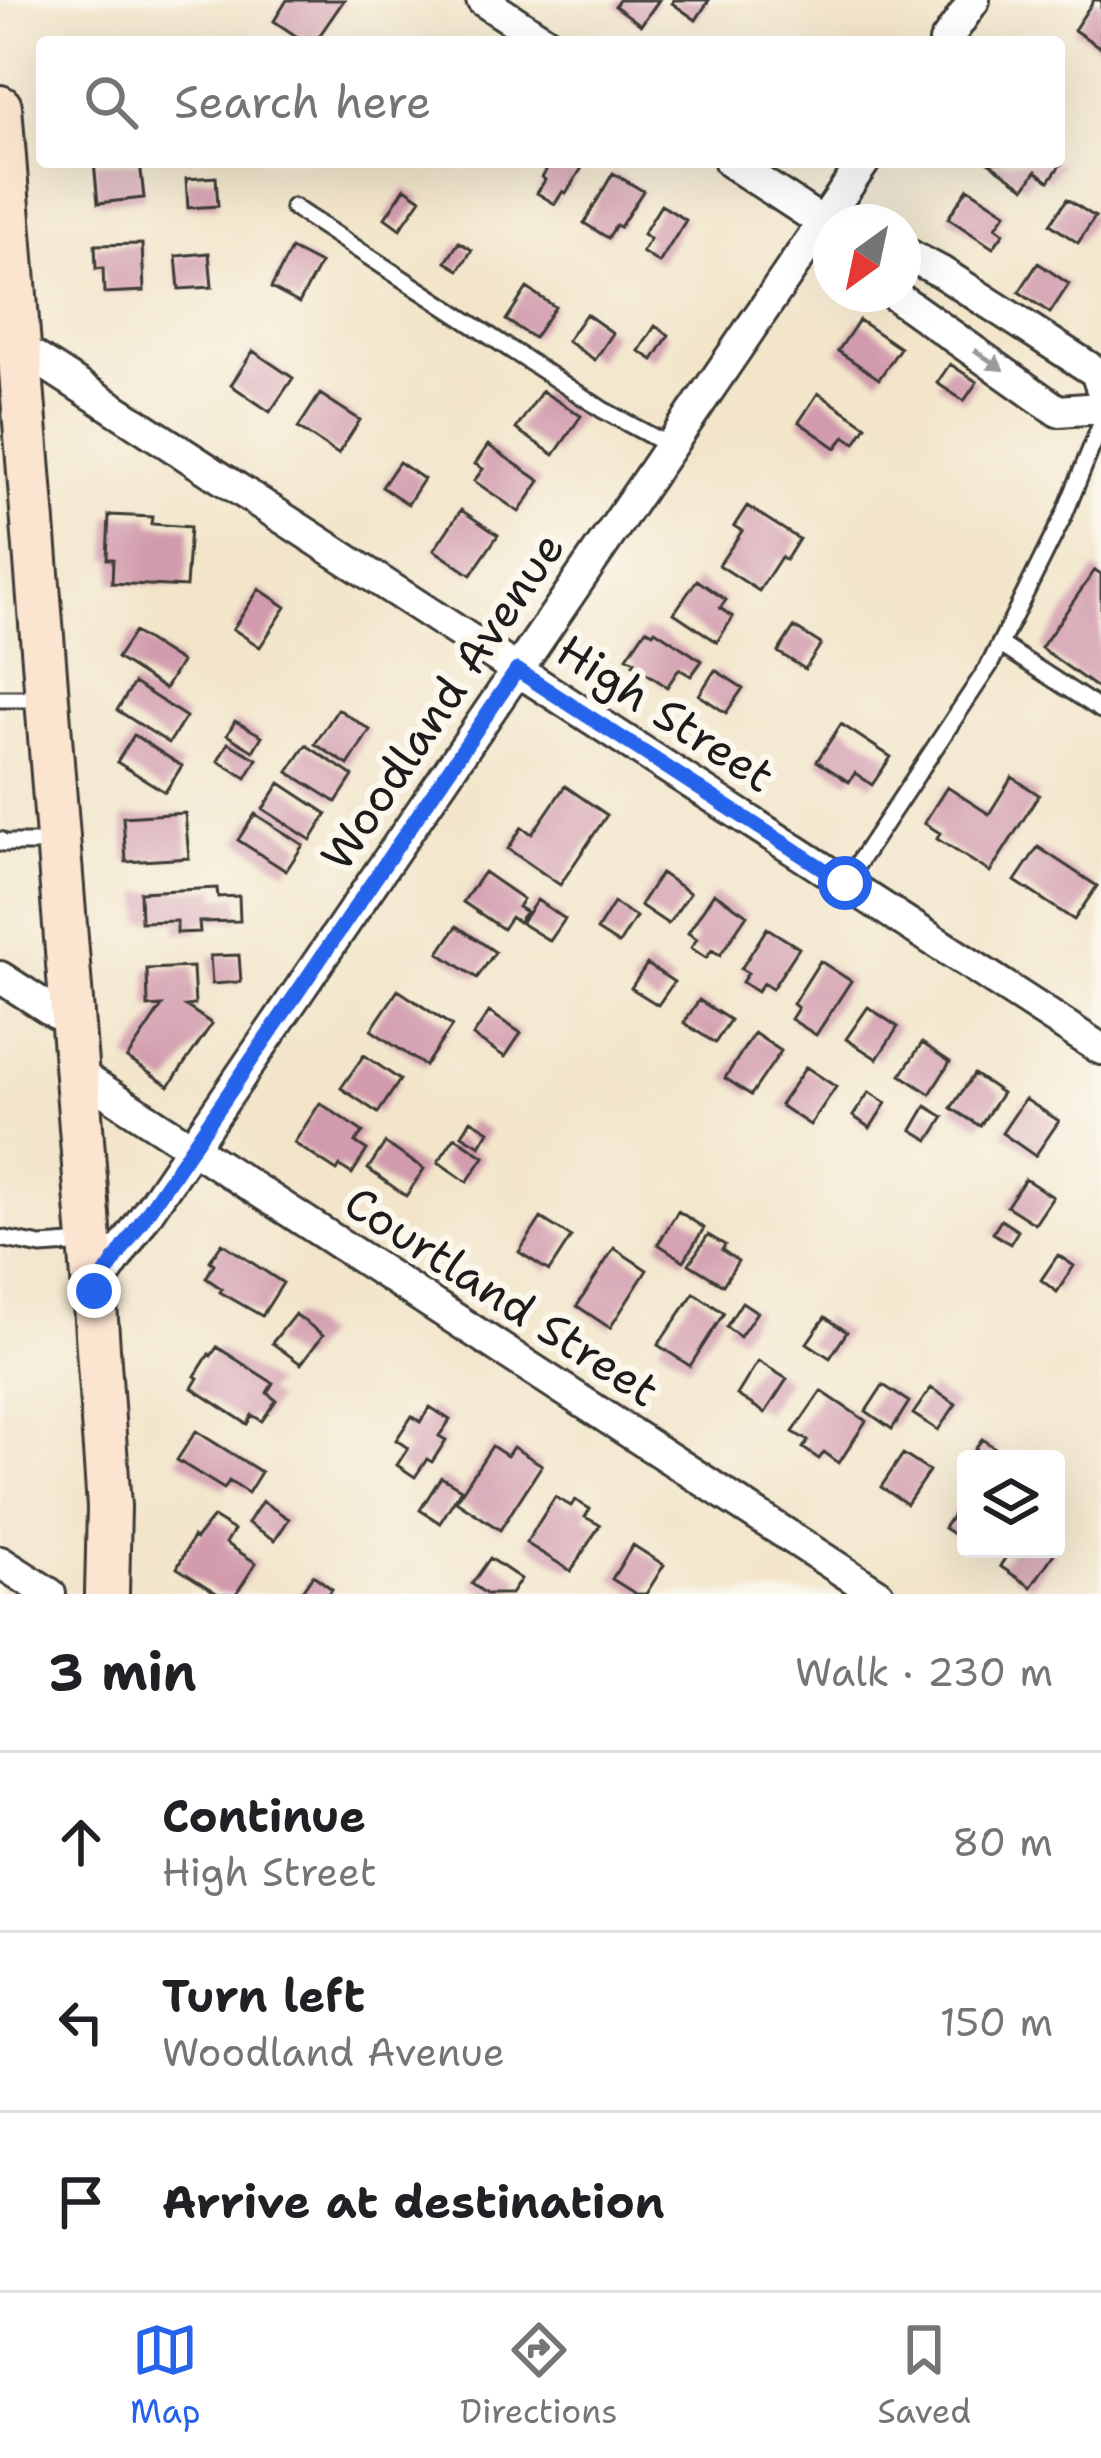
<!DOCTYPE html>
<html lang="en">
<head>
<meta charset="utf-8">
<style>
  :root { --surface:#fff; --page:#f6f6f6; --text:#202124; --muted:#757577; --line:#e0e0e0; --accent:#2563eb }
  body { margin:0; font-family:"Shantell Sans",sans-serif; background:var(--page); color:var(--text) }
  .controls { position:absolute; right:36px; bottom:36px; display:grid; overflow:hidden; border-radius:12px; box-shadow:0 12px 48px #0002 }
  .controls button { width:108px; height:108px; display:grid; place-items:center; padding:0; border:0; border-bottom:3px solid var(--line); background:var(--surface); color:var(--text); font:60px sans-serif }
  .compass { position:absolute; left:813px; top:204px; width:108px; height:108px; border-radius:50%; background:var(--surface); box-shadow:0 12px 48px #0002; rotate:213deg }
  .stop { position:absolute; width:36px; height:36px; margin:-27px; border:9px solid #2563eb; border-radius:50%; background:#fff }
  .stop.end { background:#2563eb; border-color:#fff; box-shadow:0 3px 12px #0008 }
  .list { margin:0; padding:0; list-style:none }
  h2 { display:flex; justify-content:space-between; align-items:center; height:156px; margin:0; padding:0 48px; font-size:51px }
  h2 small { font-size:39px; font-weight:400; color:var(--muted) }
  .list li { display:grid; grid-template-columns:78px 1fr auto; gap:36px; align-items:center; box-sizing:border-box; height:180px; padding:0 48px; border-top:3px solid var(--line) }
  .list b { display:block; font-size:45px; white-space:nowrap }
  .list p { margin:0; font-size:39px; white-space:nowrap; color:var(--muted) }
  .list em { font-size:39px; font-style:normal; color:var(--muted) }
  .icon { flex:none; width:66px; height:66px; fill:none; stroke:currentColor; stroke-width:2; stroke-linecap:round; stroke-linejoin:round }
  .map { position:relative; flex:none; width:1101px; height:1594px; overflow:hidden }
  .search { position:absolute; background:var(--surface); box-shadow:0 12px 48px #0002; left:36px; right:36px; top:36px; height:132px; display:flex; align-items:center; gap:30px; box-sizing:border-box; padding:0 42px; border-radius:12px; color:var(--muted); font-size:45px }
  .sheet { height:696px; background:var(--surface) }
  nav { display:flex; justify-content:space-around; align-items:center; box-sizing:border-box; height:168px; border-top:3px solid var(--line); background:var(--surface); font-size:33px; color:var(--muted) }
  nav a { display:grid; justify-items:center; gap:6px }
  nav .on { color:var(--accent) }
  .map>svg:first-child { display:block }
</style>
</head>
<body>
<div class="map">
<svg width="1101" height="1594" viewBox="0 0 1101 1594">
  <rect width="100%" height="100%" fill="#fbf7ec"/>
  <filter id="ink" filterUnits="userSpaceOnUse"><feTurbulence type="fractalNoise" baseFrequency=".00833" numOctaves="2"/><feDisplacementMap in="SourceGraphic" scale="24" xChannelSelector="R" yChannelSelector="G"/><feConvolveMatrix kernelMatrix="1 2 1 2 8 2 1 2 1" color-interpolation-filters="sRGB"/></filter>
  <filter id="wash" filterUnits="userSpaceOnUse"><feTurbulence type="fractalNoise" baseFrequency=".004" numOctaves="4" result="noise"/><feDisplacementMap in="SourceGraphic" scale="48" xChannelSelector="R" yChannelSelector="G"/><feGaussianBlur stdDeviation="2.7" result="paint"/><feColorMatrix in="noise" values="0 0 0 0 0 0 0 0 0 0 0 0 0 0 0 0 0 1.4 0 .05"/><feComposite in="paint" operator="in"/></filter>
  <g filter="url(#wash)">
    <rect width="100%" height="100%" fill="#f2e5ca"/>
    <g id="blocks">
      <path fill="#d19bad" d="M 287,0 L 344,0 L 315,42 L 305,42 L 274,21 Z
        M 619,0 L 659,0 L 641,25 L 615,6 Z
        M 674,0 L 709,0 L 696,20 L 672,3 Z
        M 1094,0 L 1101,0 L 1101,48 L 1074,30 Z
        M 94,162 L 140,162 L 144,198 L 98,203 Z
        M 551,162 L 585,163 L 566,193 L 563,191 L 555,204 L 537,193 L 545,180 L 542,177 Z
        M 988,162 L 1058,162 L 1061,164 L 1049,181 L 1036,171 L 1025,188 Z
        M 613,173 L 643,191 L 620,227 L 616,225 L 608,238 L 584,223 Z
        M 216,177 L 218,206 L 188,208 L 186,179 Z
        M 405,188 L 421,199 L 400,229 L 385,218 Z
        M 968,188 L 1006,213 L 996,227 L 1004,233 L 993,248 L 948,218 Z
        M 1067,199 L 1095,217 L 1078,243 L 1050,224 Z
        M 661,205 L 686,220 L 659,263 L 642,252 L 650,239 L 643,234 Z
        M 459,242 L 472,250 L 459,270 L 446,262 Z
        M 142,244 L 144,291 L 104,293 L 103,268 L 96,269 L 95,245 Z
        M 291,249 L 320,264 L 299,303 L 271,288 Z
        M 209,253 L 212,287 L 179,289 L 176,256 Z
        M 1038,263 L 1069,284 L 1050,313 L 1019,292 Z
        M 527,288 L 555,307 L 534,338 L 506,320 Z
        M 586,314 L 613,333 L 595,360 L 567,341 Z
        M 859,320 L 900,348 L 879,379 L 838,351 Z
        M 655,326 L 669,335 L 653,360 L 639,351 Z
        M 253,351 L 293,378 L 270,412 L 231,385 Z
        M 950,364 L 977,382 L 964,401 L 937,383 Z
        M 542,391 L 581,416 L 554,455 L 516,429 Z
        M 818,393 L 866,426 L 855,443 L 845,436 L 836,448 L 799,422 Z
        M 320,394 L 360,420 L 338,454 L 298,428 Z
        M 488,445 L 540,481 L 519,512 L 474,481 L 483,469 L 475,464 Z
        M 399,462 L 424,479 L 408,504 L 382,487 Z
        M 747,506 L 799,539 L 786,560 L 781,557 L 759,591 L 719,565 L 742,531 L 734,526 Z
        M 461,510 L 498,535 L 471,575 L 434,550 Z
        M 109,515 L 152,517 L 151,524 L 190,527 L 186,587 L 112,583 L 113,559 L 107,559 Z
        M 1095,570 L 1101,574 L 1101,691 L 1041,648 Z
        M 697,580 L 726,600 L 720,608 L 733,617 L 717,642 L 674,613 Z
        M 259,589 L 286,607 L 260,647 L 233,629 Z
        M 794,627 L 821,644 L 805,669 L 778,652 Z
        M 646,629 L 653,633 L 655,630 L 702,661 L 691,676 L 679,669 L 667,687 L 633,664 L 635,661 L 627,657 Z
        M 134,632 L 181,662 L 165,689 L 117,658 Z
        M 715,670 L 743,688 L 726,713 L 699,695 Z
        M 134,683 L 186,717 L 169,743 L 117,710 Z
        M 338,709 L 370,730 L 348,765 L 315,744 Z
        M 235,721 L 262,736 L 253,751 L 227,735 Z
        M 841,724 L 891,757 L 872,785 L 855,773 L 849,782 L 817,761 Z
        M 134,735 L 182,766 L 165,792 L 117,762 Z
        M 228,743 L 257,759 L 246,778 L 218,761 Z
        M 306,745 L 353,776 L 336,802 L 288,772 Z
        M 1012,777 L 1039,795 L 990,872 L 937,839 L 940,833 L 924,823 L 947,787 L 989,814 Z
        M 280,783 L 327,814 L 311,840 L 263,809 Z
        M 565,786 L 607,815 L 560,885 L 508,849 L 522,827 L 532,834 Z
        M 185,813 L 189,858 L 126,862 L 123,817 Z
        M 255,814 L 303,845 L 286,871 L 238,840 Z
        M 1038,847 L 1097,886 L 1074,920 L 1015,881 Z
        M 484,872 L 523,899 L 518,907 L 526,912 L 518,922 L 511,917 L 503,929 L 463,902 Z
        M 661,873 L 690,893 L 668,924 L 640,905 Z
        M 217,888 L 218,897 L 239,896 L 240,921 L 199,922 L 200,932 L 177,933 L 177,921 L 141,922 L 140,892 Z
        M 714,893 L 747,915 L 720,955 L 712,950 L 706,958 L 691,948 L 697,939 L 688,933 Z
        M 537,900 L 565,919 L 550,941 L 521,923 Z
        M 614,903 L 636,917 L 619,944 L 597,930 Z
        M 457,926 L 495,952 L 477,978 L 439,953 Z
        M 767,928 L 799,948 L 772,989 L 763,983 L 757,992 L 742,982 L 748,973 L 741,969 Z
        M 239,955 L 241,982 L 212,984 L 210,956 Z
        M 820,961 L 851,981 L 816,1035 L 791,1019 L 798,1008 L 793,1004 Z
        M 647,964 L 674,982 L 658,1005 L 631,988 Z
        M 193,967 L 195,1005 L 186,1006 L 212,1024 L 169,1086 L 127,1058 L 162,1006 L 148,1007 L 147,969 Z
        M 398,990 L 452,1026 L 425,1066 L 371,1030 Z
        M 699,1000 L 730,1020 L 715,1043 L 684,1023 Z
        M 868,1007 L 898,1027 L 877,1059 L 846,1039 Z
        M 489,1012 L 521,1033 L 505,1057 L 473,1036 Z
        M 754,1033 L 781,1051 L 751,1095 L 725,1078 Z
        M 922,1043 L 950,1062 L 930,1094 L 901,1075 Z
        M 364,1055 L 400,1080 L 378,1113 L 341,1088 Z
        M 806,1067 L 836,1087 L 810,1125 L 780,1105 Z
        M 974,1074 L 1002,1093 L 980,1126 L 951,1108 Z
        M 869,1092 L 886,1103 L 870,1128 L 853,1116 Z
        M 1025,1099 L 1059,1121 L 1035,1156 L 1002,1133 Z
        M 320,1103 L 363,1132 L 355,1142 L 367,1150 L 352,1174 L 340,1166 L 337,1171 L 294,1143 Z
        M 926,1106 L 944,1117 L 929,1140 L 912,1130 Z
        M 471,1120 L 489,1131 L 480,1146 L 462,1135 Z
        M 455,1137 L 484,1157 L 467,1182 L 438,1162 Z
        M 385,1143 L 424,1169 L 406,1196 L 368,1169 Z
        M 1025,1179 L 1053,1197 L 1035,1224 L 1007,1206 Z
        M 678,1211 L 704,1228 L 684,1261 L 658,1244 Z
        M 541,1218 L 571,1237 L 549,1271 L 519,1252 Z
        M 1001,1220 L 1018,1231 L 1010,1244 L 993,1233 Z
        M 708,1235 L 725,1245 L 722,1250 L 738,1261 L 723,1285 L 689,1264 Z
        M 222,1243 L 283,1283 L 262,1316 L 220,1292 L 222,1289 L 206,1278 L 214,1264 L 210,1261 Z
        M 614,1248 L 647,1270 L 610,1328 L 577,1306 Z
        M 1058,1255 L 1074,1266 L 1057,1292 L 1041,1280 Z
        M 694,1293 L 724,1313 L 690,1366 L 658,1345 Z
        M 742,1302 L 757,1312 L 740,1337 L 726,1327 Z
        M 295,1314 L 323,1335 L 301,1364 L 272,1343 Z
        M 825,1317 L 847,1332 L 830,1358 L 807,1343 Z
        M 217,1347 L 273,1383 L 267,1393 L 276,1400 L 262,1421 L 252,1415 L 247,1424 L 192,1388 L 198,1378 L 195,1376 L 209,1354 L 211,1356 Z
        M 758,1361 L 787,1379 L 765,1413 L 737,1395 Z
        M 883,1385 L 909,1402 L 892,1429 L 866,1411 Z
        M 931,1388 L 956,1404 L 938,1430 L 913,1414 Z
        M 821,1391 L 866,1421 L 839,1463 L 824,1452 L 819,1459 L 803,1448 L 808,1441 L 793,1432 Z
        M 430,1407 L 450,1420 L 439,1436 L 446,1440 L 432,1462 L 427,1459 L 415,1477 L 397,1465 L 408,1448 L 396,1440 L 412,1416 L 420,1422 Z
        M 196,1431 L 261,1472 L 248,1493 L 229,1481 L 224,1489 L 177,1460 Z
        M 982,1439 L 999,1451 L 994,1459 L 969,1459 Z
        M 492,1446 L 507,1456 L 513,1447 L 542,1465 L 500,1530 L 456,1501 Z
        M 903,1454 L 929,1471 L 907,1504 L 881,1487 Z
        M 441,1477 L 461,1489 L 440,1523 L 420,1510 Z
        M 966,1495 L 966,1542 L 944,1528 Z
        M 555,1497 L 571,1506 L 575,1500 L 590,1509 L 585,1517 L 600,1525 L 571,1571 L 526,1543 Z
        M 262,1501 L 289,1519 L 275,1540 L 248,1523 Z
        M 213,1517 L 234,1530 L 226,1543 L 256,1563 L 236,1594 L 218,1594 L 177,1568 L 193,1537 L 196,1539 Z
        M 633,1545 L 664,1565 L 646,1594 L 636,1594 L 612,1579 Z
        M 1011,1549 L 1057,1549 L 1031,1587 L 1000,1566 Z
        M 490,1558 L 521,1579 L 511,1594 L 486,1594 L 472,1584 Z
        M 313,1575 L 332,1589 L 329,1594 L 300,1594 Z"/>
    </g>
  </g>
  <g filter="url(#ink)">
    <use href="#blocks" fill-opacity="0" stroke="#3c3a36" stroke-width="3"/>
    <g fill="none" stroke-linecap="round" stroke-linejoin="round">
      <defs>
        <path id="lane" d="M 293,207 L 603,410 L 670,446
          M 1001,645 L 1101,710
          M 0,699 L 44,699
          M 0,840 L 3,843 L 55,843
          M 845,883 L 989,666 L 1064,515 L 1101,424
          M 0,1238 L 41,1246 L 87,1243"/>
        <path id="street" d="M 482,0 L 546,42
          M 945,42 L 974,0
          M 730,162 L 831,228
          M 903,252 L 941,272 L 1096,372 L 1101,387
          M 893,294 L 1058,411 L 1101,408
          M 10,341 L 1101,1049
          M 0,977 L 73,1024
          M 77,1073 L 878,1594
          M 94,1291 L 864,162
          M 0,1562 L 50,1594"/>
        <path id="secondary" d="M 0,107 L 94,1291 L 109,1507 L 107,1594"/>
      </defs>
      <use href="#lane" stroke="#3c3a36" stroke-width="21"/>
      <use href="#street" stroke="#3c3a36" stroke-width="36"/>
      <use href="#secondary" stroke="#3c3a36" stroke-width="48"/>
      <use href="#lane" stroke="#fff" stroke-width="15"/>
      <use href="#street" stroke="#fff" stroke-width="30"/>
      <use href="#secondary" stroke="#fce5d0" stroke-width="42"/>
    </g>
    <defs><path id="oneway-solid" d="M-6-.8H1V-3.2L6.5 0L1 3.2V.8H-6Z" transform="scale(3)"/></defs>
    <use fill="#999" href="#oneway-solid" transform="translate(989 360) rotate(35)"/>
  </g>
  <g fill="none" stroke-linecap="round" stroke-linejoin="round" filter="url(#ink)">
    <path stroke="#2563eb" stroke-width="15" d="M 94,1291 L 517,670 L 845,883"/>
  </g>
  <g text-anchor="middle" stroke-width="12" stroke-linejoin="round" paint-order="stroke">
    <g font-size="45" fill="#1c1c1c" stroke="#fbf7ec">
      <text transform="translate(442 701) rotate(-56)" y="16">Woodland Avenue</text>
      <text transform="translate(666 713) rotate(33)" y="16">High Street</text>
      <text transform="translate(502 1296) rotate(33)" y="16">Courtland Street</text>
    </g>
  </g>
</svg>
<div class="controls">
<button><svg class="icon" aria-label="layers" viewBox="0 0 24 24"><path d="M12 4l9 5-9 5-9-5zM3 14l9 5 9-5"/></svg></button>
</div>
<svg class="compass" viewBox="-18 -18 36 36"><path d="M0-13l5 13h-10z" fill="#e53935"/><path d="M0 13l5-13h-10z" fill="#757577"/></svg>
<div class="stop" style="left:845px;top:883px"></div>
<div class="stop end" style="left:94px;top:1291px"></div>
<div class="search"><svg class="icon" aria-label="search" viewBox="0 0 24 24"><circle cx="10" cy="10" r="6"/><path d="M15 15l6 6"/></svg>Search here</div>
</div>
<section class="sheet">
<h2>3 min<small>Walk · 230 m</small></h2>
<ul class="list">
<li><svg class="icon" aria-label="ahead" viewBox="0 0 24 24"><path d="M12 20V5M6 11l6-6 6 6"/></svg><div><b>Continue</b><p>High Street</p></div><em>80 m</em></li>
<li><svg class="icon" aria-label="left" viewBox="0 0 24 24"><path d="M17 20v-9H6M10 6l-5 5 5 5"/></svg><div><b>Turn left</b><p>Woodland Avenue</p></div><em>150 m</em></li>
<li><svg class="icon" aria-label="arrive" viewBox="0 0 24 24"><path d="M6 21V4h12l-3 4 3 4H6"/></svg><div><b>Arrive at destination</b></div></li>
</ul>
</section>
<nav>
<a class="on"><svg class="icon" aria-label="map" viewBox="0 0 24 24"><path d="M3 6l6-2 6 2 6-2v14l-6 2-6-2-6 2zM9 4v14M15 6v14"/></svg>Map</a>
<a><svg class="icon" aria-label="directions" viewBox="0 0 24 24"><path d="M12 3l9 9-9 9-9-9zM9 14v-3h6M13 9l2 2-2 2"/></svg>Directions</a>
<a><svg class="icon" aria-label="saved" viewBox="0 0 24 24"><path d="M7 4h10v16l-5-4-5 4z"/></svg>Saved</a>
</nav>
</body>
</html>
